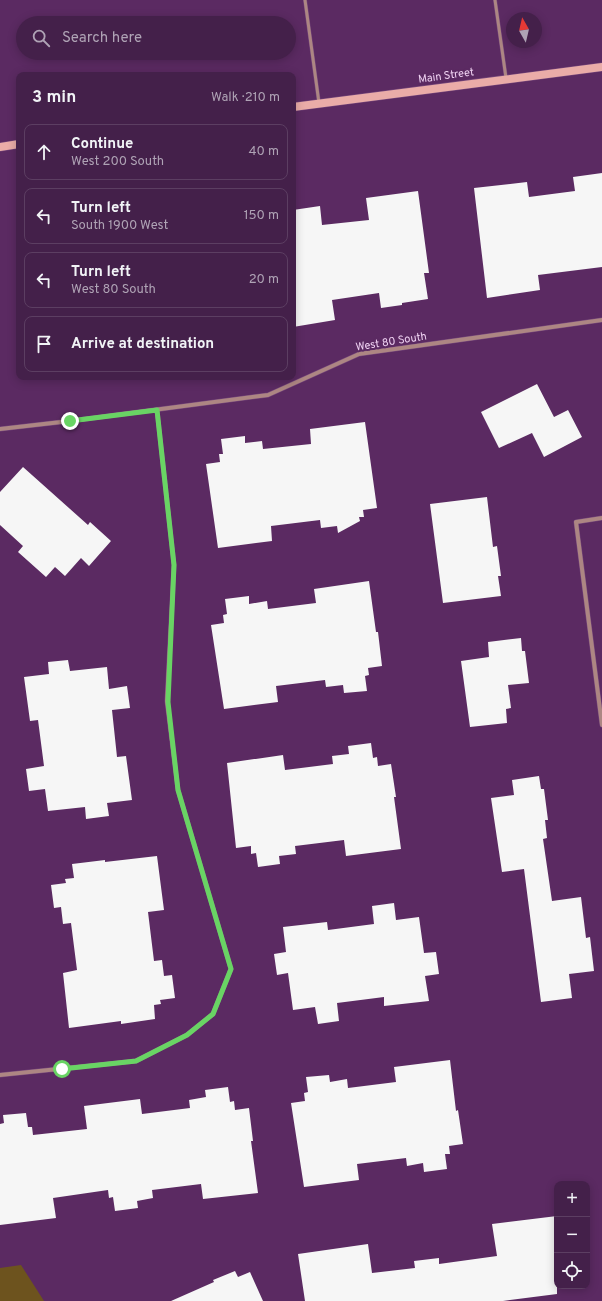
<!DOCTYPE html>
<html lang="en">
<head>
<meta charset="utf-8">
<style>
  :root { --surface:#44204a; --page:#4e2d54; --text:#f1f3f6; --muted:#afa3b5; --line:#5c3e62 }
  body { margin:0; font-family:Overpass,sans-serif; background:var(--page); color:var(--text) }
  .controls { position:absolute; right:12px; bottom:12px; display:grid; overflow:hidden; border-radius:8px; box-shadow:0 2px 10px #0003 }
  .controls button { width:36px; height:36px; display:grid; place-items:center; padding:0; border:0; border-bottom:1px solid var(--line); background:var(--surface); color:var(--text); font:20px sans-serif }
  .compass { position:absolute; left:506px; top:12px; width:36px; height:36px; border-radius:50%; background:var(--surface); box-shadow:0 2px 10px #0003; rotate:352deg }
  .stop { position:absolute; width:12px; height:12px; margin:-9px; border:3px solid #69d464; border-radius:50%; background:#fff }
  .stop.end { background:#69d464; border-color:#fff; box-shadow:0 1px 4px #0008 }
  .list { margin:0; padding:0; list-style:none }
  h2 { display:flex; justify-content:space-between; align-items:center; height:52px; margin:0; padding:0 16px; font-size:17px }
  h2 small { font-size:13px; font-weight:400; color:var(--muted) }
  .list li { display:grid; grid-template-columns:26px 1fr auto; gap:12px; align-items:center; box-sizing:border-box; height:56px; margin:0 8px 8px; padding:0 8px; border:1px solid var(--line); border-radius:8px }
  .list b { display:block; font-size:15px; white-space:nowrap }
  .list p { margin:0; font-size:13px; white-space:nowrap; color:var(--muted) }
  .list em { font-size:13px; font-style:normal; color:var(--muted) }
  .icon { flex:none; width:22px; height:22px; fill:none; stroke:currentColor; stroke-width:2; stroke-linecap:round; stroke-linejoin:round }
  .map { position:relative; flex:none; width:602px; height:1301px; overflow:hidden }
  .search { position:absolute; background:var(--surface); box-shadow:0 2px 10px #0003; left:16px; top:16px; width:280px; height:44px; display:flex; align-items:center; gap:10px; box-sizing:border-box; padding:0 14px; border-radius:22px; color:var(--muted); font-size:15px }
  .panel { position:absolute; background:var(--surface); box-shadow:0 2px 10px #0003; left:16px; top:72px; width:280px; height:308px; border-radius:8px }
  .map>svg:first-child { display:block }
</style>
</head>
<body>
<div class="map">
<svg width="602" height="1301" viewBox="0 0 602 1301">
  <rect width="100%" height="100%" fill="#5b2a62"/>
  <path fill="#6d531e" d="M 21,1265 L 44,1301 L 0,1301 L 0,1268 Z"/>
  <path fill="#f6f6f6" d="M 602,173 L 602,267 L 538,275 L 540,290 L 487,298 L 474,188 L 527,182 L 529,197 L 575,191 L 573,177 Z
    M 418,191 L 429,273 L 424,273 L 428,299 L 402,303 L 402,305 L 381,308 L 379,293 L 332,300 L 335,320 L 293,327 L 293,210 L 320,206 L 322,225 L 369,220 L 366,198 Z
    M 537,384 L 554,417 L 568,410 L 582,437 L 544,457 L 532,433 L 499,448 L 481,412 Z
    M 365,422 L 377,508 L 363,510 L 364,517 L 359,517 L 360,521 L 338,533 L 337,526 L 321,528 L 320,520 L 271,526 L 272,541 L 218,548 L 206,464 L 220,462 L 219,454 L 223,454 L 221,439 L 245,436 L 245,443 L 262,441 L 263,449 L 311,444 L 310,429 Z
    M 23,467 L 88,525 L 90,522 L 111,541 L 89,566 L 81,558 L 65,576 L 55,567 L 46,577 L 18,552 L 23,546 L 0,525 L 0,492 Z
    M 487,497 L 493,547 L 497,546 L 501,576 L 498,576 L 501,596 L 443,603 L 430,504 Z
    M 369,581 L 376,632 L 378,632 L 382,666 L 368,668 L 369,675 L 365,676 L 367,691 L 344,693 L 343,685 L 326,687 L 325,680 L 276,686 L 278,702 L 224,709 L 211,625 L 224,623 L 223,615 L 227,614 L 225,599 L 249,596 L 249,604 L 267,601 L 268,609 L 316,603 L 314,589 Z
    M 521,638 L 522,651 L 525,651 L 529,683 L 508,685 L 511,708 L 506,709 L 507,723 L 470,727 L 461,661 L 489,657 L 488,642 Z
    M 68,660 L 70,671 L 107,667 L 109,689 L 127,686 L 130,708 L 112,710 L 117,757 L 126,756 L 132,800 L 107,803 L 109,816 L 86,819 L 85,807 L 48,811 L 45,789 L 29,791 L 26,769 L 44,766 L 38,720 L 30,721 L 24,677 L 49,674 L 48,662 Z
    M 371,743 L 373,758 L 377,757 L 378,766 L 391,764 L 396,797 L 394,797 L 401,849 L 346,856 L 344,840 L 295,846 L 296,854 L 279,856 L 280,864 L 258,867 L 256,853 L 251,854 L 251,846 L 236,848 L 227,763 L 283,755 L 285,770 L 333,764 L 332,756 L 349,754 L 348,746 Z
    M 539,776 L 541,789 L 544,789 L 548,820 L 545,820 L 547,838 L 543,839 L 552,901 L 581,897 L 586,938 L 590,937 L 594,971 L 569,974 L 572,998 L 541,1002 L 524,869 L 502,872 L 491,798 L 514,795 L 512,780 Z
    M 157,856 L 164,910 L 148,912 L 154,961 L 162,960 L 164,976 L 172,975 L 175,998 L 160,1000 L 161,1004 L 154,1005 L 155,1019 L 121,1024 L 121,1021 L 69,1028 L 63,973 L 77,970 L 71,923 L 63,924 L 61,907 L 54,908 L 51,885 L 66,883 L 65,879 L 74,878 L 72,864 L 105,860 L 105,862 Z
    M 394,903 L 396,920 L 419,917 L 424,953 L 436,952 L 439,974 L 425,976 L 429,1001 L 384,1006 L 384,997 L 337,1003 L 339,1021 L 318,1024 L 315,1007 L 293,1010 L 288,973 L 277,975 L 274,954 L 286,952 L 283,927 L 327,922 L 328,930 L 374,924 L 372,906 Z
    M 450,1060 L 456,1111 L 458,1110 L 463,1144 L 449,1146 L 450,1154 L 445,1154 L 447,1169 L 424,1172 L 423,1163 L 407,1166 L 406,1158 L 357,1164 L 359,1180 L 304,1187 L 291,1103 L 305,1101 L 304,1093 L 308,1092 L 306,1077 L 329,1075 L 330,1082 L 347,1079 L 348,1088 L 396,1082 L 394,1067 Z
    M 228,1087 L 230,1102 L 234,1101 L 235,1110 L 249,1108 L 253,1141 L 251,1141 L 258,1193 L 203,1199 L 201,1184 L 152,1190 L 153,1198 L 137,1201 L 138,1208 L 115,1211 L 113,1197 L 109,1198 L 108,1190 L 53,1198 L 56,1218 L 0,1225 L 0,1124 L 4,1123 L 3,1115 L 26,1113 L 28,1127 L 32,1127 L 33,1135 L 87,1129 L 84,1106 L 140,1099 L 142,1114 L 190,1108 L 189,1100 L 206,1097 L 205,1090 Z
    M 557,1216 L 557,1294 L 503,1301 L 305,1301 L 298,1254 L 368,1244 L 372,1273 L 415,1268 L 414,1261 L 439,1258 L 439,1264 L 497,1256 L 492,1224 Z
    M 235,1271 L 238,1277 L 250,1272 L 263,1301 L 171,1301 L 214,1282 L 213,1280 Z"/>
  <g fill="none" stroke-linecap="round" stroke-linejoin="round">
    <defs>
      <path id="service" d="M 305,0 L 319,103
        M 495,0 L 506,78"/>
      <path id="minor" d="M 0,429 L 70,421 L 268,395 L 359,354 L 602,320
        M 602,518 L 576,522 L 602,725
        M 0,1075 L 136,1061 L 187,1035 L 213,1014 L 231,969 L 178,790 L 167,701 L 174,565 L 157,410"/>
      <path id="secondary" d="M 293,107 L 602,67
        M 0,147 L 19,144"/>
    </defs>
    <use href="#service" stroke="#76487c" stroke-width="4"/>
    <use href="#minor" stroke="#76487c" stroke-width="5"/>
    <use href="#secondary" stroke="#76487c" stroke-width="9"/>
    <use href="#service" stroke="#ad8683" stroke-width="3"/>
    <use href="#minor" stroke="#ad8683" stroke-width="4"/>
    <use href="#secondary" stroke="#eaaca8" stroke-width="8"/>
  </g>
  <g fill="none" stroke-linecap="round" stroke-linejoin="round">
    <path stroke="#69d464" stroke-width="5" d="M 62,1069 L 136,1061 L 187,1035 L 213,1014 L 231,969 L 178,790 L 168,702 L 174,565 L 157,410 L 70,421"/>
  </g>
  <g text-anchor="middle" stroke-width="4" stroke-linejoin="round" paint-order="stroke">
    <g font-size="11" fill="#efd2f2" stroke="#5b2a62">
      <text transform="translate(446 75) rotate(-8)" y="4">Main Street</text>
      <text transform="translate(391 341) rotate(-9)" y="4">West 80 South</text>
    </g>
  </g>
</svg>
<div class="controls">
<button>+</button>
<button>−</button>
<button><svg class="icon" aria-label="locate" viewBox="0 0 24 24"><circle cx="12" cy="12" r="6"/><path d="M12 2v4M12 18v4M2 12h4M18 12h4"/></svg></button>
</div>
<svg class="compass" viewBox="-18 -18 36 36"><path d="M0-13l5 13h-10z" fill="#e53935"/><path d="M0 13l5-13h-10z" fill="#afa3b5"/></svg>
<div class="stop" style="left:62px;top:1069px"></div>
<div class="stop end" style="left:70px;top:421px"></div>
<div class="search"><svg class="icon" aria-label="search" viewBox="0 0 24 24"><circle cx="10" cy="10" r="6"/><path d="M15 15l6 6"/></svg>Search here</div>
<section class="panel">
<h2>3 min<small>Walk · 210 m</small></h2>
<ul class="list">
<li><svg class="icon" aria-label="ahead" viewBox="0 0 24 24"><path d="M12 20V5M6 11l6-6 6 6"/></svg><div><b>Continue</b><p>West 200 South</p></div><em>40 m</em></li>
<li><svg class="icon" aria-label="left" viewBox="0 0 24 24"><path d="M17 20v-9H6M10 6l-5 5 5 5"/></svg><div><b>Turn left</b><p>South 1900 West</p></div><em>150 m</em></li>
<li><svg class="icon" aria-label="left" viewBox="0 0 24 24"><path d="M17 20v-9H6M10 6l-5 5 5 5"/></svg><div><b>Turn left</b><p>West 80 South</p></div><em>20 m</em></li>
<li><svg class="icon" aria-label="arrive" viewBox="0 0 24 24"><path d="M6 21V4h12l-3 4 3 4H6"/></svg><div><b>Arrive at destination</b></div></li>
</ul>
</section>
</div>
</body>
</html>
